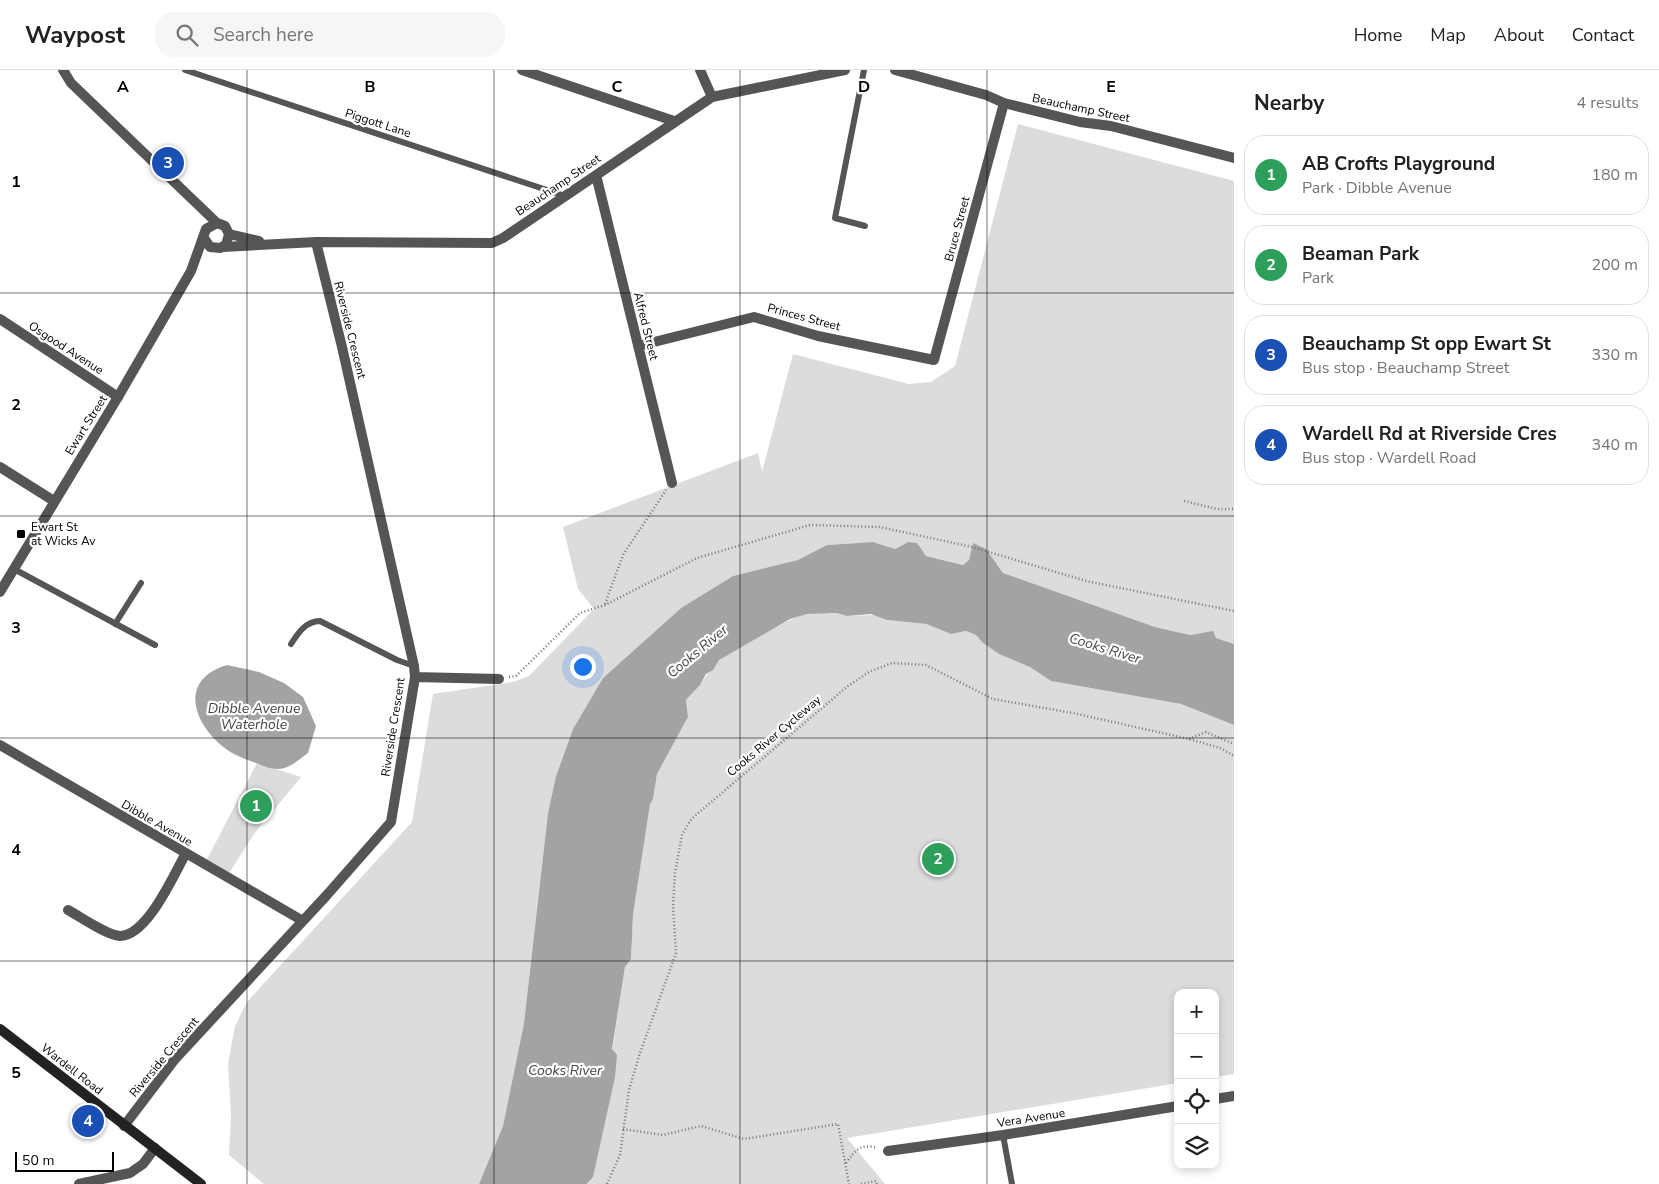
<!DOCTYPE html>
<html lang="en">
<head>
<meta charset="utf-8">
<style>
  :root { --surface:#fff; --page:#f6f6f6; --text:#202124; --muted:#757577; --line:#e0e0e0; --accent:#000 }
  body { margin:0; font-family:"Nunito Sans",sans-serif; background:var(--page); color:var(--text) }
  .controls { position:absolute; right:15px; bottom:15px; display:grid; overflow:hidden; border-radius:10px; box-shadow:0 2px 8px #0003 }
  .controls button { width:45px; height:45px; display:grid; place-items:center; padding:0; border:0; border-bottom:1px solid var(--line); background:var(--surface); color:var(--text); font:25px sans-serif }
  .scale { position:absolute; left:15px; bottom:12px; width:99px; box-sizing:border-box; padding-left:5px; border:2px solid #000; border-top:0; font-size:14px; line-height:18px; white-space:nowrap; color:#000; -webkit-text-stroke:4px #fff; paint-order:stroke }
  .you { position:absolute; left:582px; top:596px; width:18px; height:18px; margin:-12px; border:4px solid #fff; border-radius:50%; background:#1a73e8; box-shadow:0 0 0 8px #1a73e833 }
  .badge { display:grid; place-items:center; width:32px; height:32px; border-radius:50%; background:var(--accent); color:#fff; font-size:16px; font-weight:700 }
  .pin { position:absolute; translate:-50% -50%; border:2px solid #fff; box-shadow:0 1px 5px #0006 }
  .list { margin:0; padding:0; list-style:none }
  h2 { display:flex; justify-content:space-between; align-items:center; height:65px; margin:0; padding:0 20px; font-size:21px }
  h2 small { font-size:16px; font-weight:400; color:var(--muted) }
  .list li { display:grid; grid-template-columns:32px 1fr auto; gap:15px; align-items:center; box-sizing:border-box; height:80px; margin:0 10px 10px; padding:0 10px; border:1px solid var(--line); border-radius:20px }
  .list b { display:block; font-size:19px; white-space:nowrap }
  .list p { margin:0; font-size:16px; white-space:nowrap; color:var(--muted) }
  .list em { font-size:16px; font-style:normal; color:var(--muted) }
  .icon { flex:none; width:28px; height:28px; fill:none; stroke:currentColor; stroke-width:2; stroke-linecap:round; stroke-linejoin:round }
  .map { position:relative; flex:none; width:1234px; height:1114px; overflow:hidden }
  header { display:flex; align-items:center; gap:30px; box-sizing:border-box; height:70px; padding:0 25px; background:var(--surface); border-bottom:1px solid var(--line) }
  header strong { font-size:24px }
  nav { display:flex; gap:28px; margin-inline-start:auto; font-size:18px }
  .search { width:350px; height:45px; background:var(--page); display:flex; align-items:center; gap:12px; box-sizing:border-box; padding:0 18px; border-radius:20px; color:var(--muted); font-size:19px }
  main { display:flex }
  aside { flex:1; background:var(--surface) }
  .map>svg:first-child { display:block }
</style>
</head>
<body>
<header>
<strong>Waypost</strong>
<div class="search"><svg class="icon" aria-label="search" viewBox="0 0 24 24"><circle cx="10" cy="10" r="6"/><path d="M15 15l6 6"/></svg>Search here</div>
<nav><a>Home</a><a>Map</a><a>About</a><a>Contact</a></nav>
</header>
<main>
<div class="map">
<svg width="1234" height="1114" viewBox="0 0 1234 1114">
  <rect width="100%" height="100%" fill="#fff"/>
  <path fill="#dcdcdc" d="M 1018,54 L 1234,111 L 1234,574 L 1200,563 L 1190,565 L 1155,557 L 1003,503 L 997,494 L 973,474 L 969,490 L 964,495 L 926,486 L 916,473 L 908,472 L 895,479 L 873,472 L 827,475 L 798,490 L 733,506 L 681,538 L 603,608 L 573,659 L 556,706 L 548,743 L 524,953 L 503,1056 L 479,1114 L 264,1114 L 229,1085 L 231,1047 L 228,994 L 235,956 L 247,932 L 412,752 L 433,624 L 513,612 L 529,606 L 594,539 L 578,519 L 563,457 L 758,383 L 762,402 L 793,284 L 909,314 L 931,312 L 955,296 Z
    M 837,543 L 847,546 L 876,545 L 887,550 L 926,554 L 951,564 L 966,561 L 976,565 L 983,573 L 999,584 L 1030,597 L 1051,611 L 1181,634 L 1234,655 L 1234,1004 L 1215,1007 L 1215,923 L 1178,923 L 1178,1013 L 847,1068 L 885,1114 L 588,1114 L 593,1107 L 625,897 L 631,889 L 633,845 L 650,733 L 653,729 L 657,704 L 688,647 L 686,630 C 698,618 707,605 717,592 C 726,583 794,545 807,544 C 817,542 827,544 837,543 Z
    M 257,693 L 301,707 L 254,764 L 226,808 L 204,795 Z"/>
  <path fill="#a3a3a3" d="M 873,472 L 895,479 L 908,472 L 917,473 L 926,486 L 963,495 L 969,490 L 973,473 L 986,479 L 1003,503 L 1155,557 L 1190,565 L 1213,561 L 1216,568 L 1234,574 L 1234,655 L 1181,634 L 1051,611 L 1030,597 L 999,584 L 983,573 L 976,565 L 966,561 L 951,564 L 926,554 L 887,550 L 871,544 L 847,546 L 837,543 L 807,544 L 790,549 L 719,590 L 713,600 L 706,604 L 700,615 L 686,630 L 688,647 L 657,704 L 653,729 L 650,734 L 633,845 L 631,889 L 625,897 L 612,979 L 617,985 L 615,1007 L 593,1107 L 587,1114 L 479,1114 L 503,1056 L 524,953 L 548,743 L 556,706 L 573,659 L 603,608 L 681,538 L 733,506 L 798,490 L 827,475 Z
    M 227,595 L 259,602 L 284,613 L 303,627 L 316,656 L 308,683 C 300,689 289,699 278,699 C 270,699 264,696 256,693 C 248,690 239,687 232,683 C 196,661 174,611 227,595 Z"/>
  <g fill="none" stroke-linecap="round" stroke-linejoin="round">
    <path stroke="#777" stroke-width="2.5" stroke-dasharray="1 2.5" stroke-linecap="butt" d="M 1184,431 L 1217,439 L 1234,439
      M 605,534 L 623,485 L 666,420
      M 509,607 L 516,606 L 580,543 L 605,535 L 697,488 L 810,455 L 880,457 L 972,477 L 1086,511 L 1234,541
      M 1189,669 L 1206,662 L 1234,674
      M 623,1059 L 663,1065 L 701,1056 L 744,1069 L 838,1054 L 849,1114
      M 846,1093 C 855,1080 861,1073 877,1078
      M 607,1114 L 620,1085 L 629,1020 L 639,986 L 676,883 L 673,835 L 675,803 L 682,765 L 690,751 L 697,744 L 848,616 L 869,602 L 892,593 L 926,595 L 993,629 L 1073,643 L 1189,669 L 1220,678 L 1234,686
      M 861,1114 L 876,1111 L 877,1114"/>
    <path stroke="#555" stroke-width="6" d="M 185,0 L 565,126
      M 864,0 L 835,148 L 865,156
      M 14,499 L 155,575
      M 115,554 L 141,513
      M 291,574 C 298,563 306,551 320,551 L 397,590 L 414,596
      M 1003,1065 L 1012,1114"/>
    <path stroke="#555" stroke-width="10" d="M 522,0 L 674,51
      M 700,0 L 712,27
      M 895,0 L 986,25 L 1004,33 L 1080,52 L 1111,56 L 1234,88
      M 596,105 L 672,413
      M 229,164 L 259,171
      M 223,177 L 316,172 L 492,173 L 503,168 L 712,27 L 845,0
      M 0,249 L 118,327
      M 638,276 L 754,247 L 818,266 L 934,290 L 1004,33
      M 0,397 L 54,431
      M 415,607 L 499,609
      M 0,675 L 303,851
      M 68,840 C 81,847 106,865 120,866 C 147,866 173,806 185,785
      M 1215,1029 L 1234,1026
      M 124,1056 L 175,989 L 326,826 L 391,752 L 415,607 L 414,596 L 342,277 L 316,172
      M 888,1081 L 1003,1065 L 1178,1036
      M 79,1114 L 130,1103 L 143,1094 L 155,1078"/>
    <path stroke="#555" stroke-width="10" d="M 63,0 L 71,13 L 217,153
      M 0,522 L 118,327 L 191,201 L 206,159 L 217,153 L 225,156 L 229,164 L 226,175 L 220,178 L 210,177 L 204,168"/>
    <path stroke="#222" stroke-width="10" d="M 0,959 L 201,1114"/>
  </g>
  <path fill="none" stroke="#000" stroke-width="1" stroke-opacity="0.55" d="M 247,0 L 247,1114M 494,0 L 494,1114M 740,0 L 740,1114M 987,0 L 987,1114M 0,223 L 1234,223M 0,446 L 1234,446M 0,668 L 1234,668M 0,891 L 1234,891"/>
  <rect fill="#000" stroke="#fff" stroke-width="2" x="16" y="459" width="10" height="10" rx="2.5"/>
  <g text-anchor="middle" stroke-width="4.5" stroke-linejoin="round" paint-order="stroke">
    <g font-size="12" fill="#000" stroke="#fff">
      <text transform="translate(1081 38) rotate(12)" y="4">Beauchamp Street</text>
      <text transform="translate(378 53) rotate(18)" y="4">Piggott Lane</text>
      <text transform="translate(558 115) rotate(-34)" y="4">Beauchamp Street</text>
      <text transform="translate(957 159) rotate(-75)" y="4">Bruce Street</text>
      <text transform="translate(804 247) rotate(15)" y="4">Princes Street</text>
      <text transform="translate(646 256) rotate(76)" y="4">Alfred Street</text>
      <text transform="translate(350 260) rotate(76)" y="4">Riverside Crescent</text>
      <text transform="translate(66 278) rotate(33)" y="4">Osgood Avenue</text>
      <text transform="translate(86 355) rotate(-58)" y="4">Ewart Street</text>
      <text transform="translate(393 657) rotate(-81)" y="4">Riverside Crescent</text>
      <text transform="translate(774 666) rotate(-40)" y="4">Cooks River Cycleway</text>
      <text transform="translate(157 753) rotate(30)" y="4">Dibble Avenue</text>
      <text transform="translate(164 987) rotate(-50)" y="4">Riverside Crescent</text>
      <text transform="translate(72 999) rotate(38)" y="4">Wardell Road</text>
      <text transform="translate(1031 1048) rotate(-9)" y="4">Vera Avenue</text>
    </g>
    <g font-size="12" fill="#000" stroke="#fff" text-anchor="start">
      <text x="31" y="461">Ewart St<tspan x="31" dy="14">at Wicks Av</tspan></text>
    </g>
    <g font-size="14" font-style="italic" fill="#444" stroke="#fff">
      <text transform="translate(1105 578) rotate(17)" y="5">Cooks River</text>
      <text transform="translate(697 581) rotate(-40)" y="5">Cooks River</text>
      <text x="254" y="643">Dibble Avenue<tspan x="254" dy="16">Waterhole</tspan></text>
      <text x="565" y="1005">Cooks River</text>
    </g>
  </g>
  <g font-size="16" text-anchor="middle" font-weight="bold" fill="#000" stroke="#fff" stroke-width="4.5" stroke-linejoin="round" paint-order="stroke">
    <text x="123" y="22">A</text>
    <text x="370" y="22">B</text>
    <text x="617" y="22">C</text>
    <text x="864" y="22">D</text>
    <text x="1111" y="22">E</text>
    <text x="16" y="117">1</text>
    <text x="16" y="340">2</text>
    <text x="16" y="563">3</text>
    <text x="16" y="785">4</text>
    <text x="16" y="1008">5</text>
  </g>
</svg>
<div class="controls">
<button>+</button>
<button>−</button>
<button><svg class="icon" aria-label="locate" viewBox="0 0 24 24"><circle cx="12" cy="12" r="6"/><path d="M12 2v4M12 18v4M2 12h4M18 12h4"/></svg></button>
<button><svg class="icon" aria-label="layers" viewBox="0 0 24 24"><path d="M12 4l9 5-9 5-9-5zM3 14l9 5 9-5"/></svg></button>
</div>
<div class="scale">50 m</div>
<div class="you"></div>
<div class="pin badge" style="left:256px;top:736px;background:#2e9e5b">1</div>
<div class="pin badge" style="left:938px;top:789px;background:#2e9e5b">2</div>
<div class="pin badge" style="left:168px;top:93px;background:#1a4fb4">3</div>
<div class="pin badge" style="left:88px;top:1051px;background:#1a4fb4">4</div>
</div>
<aside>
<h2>Nearby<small>4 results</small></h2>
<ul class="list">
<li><span class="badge" style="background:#2e9e5b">1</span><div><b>AB Crofts Playground</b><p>Park · Dibble Avenue</p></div><em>180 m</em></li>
<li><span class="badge" style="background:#2e9e5b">2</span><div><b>Beaman Park</b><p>Park</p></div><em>200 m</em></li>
<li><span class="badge" style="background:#1a4fb4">3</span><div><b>Beauchamp St opp Ewart St</b><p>Bus stop · Beauchamp Street</p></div><em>330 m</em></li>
<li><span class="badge" style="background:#1a4fb4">4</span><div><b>Wardell Rd at Riverside Cres</b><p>Bus stop · Wardell Road</p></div><em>340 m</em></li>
</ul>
</aside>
</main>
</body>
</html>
